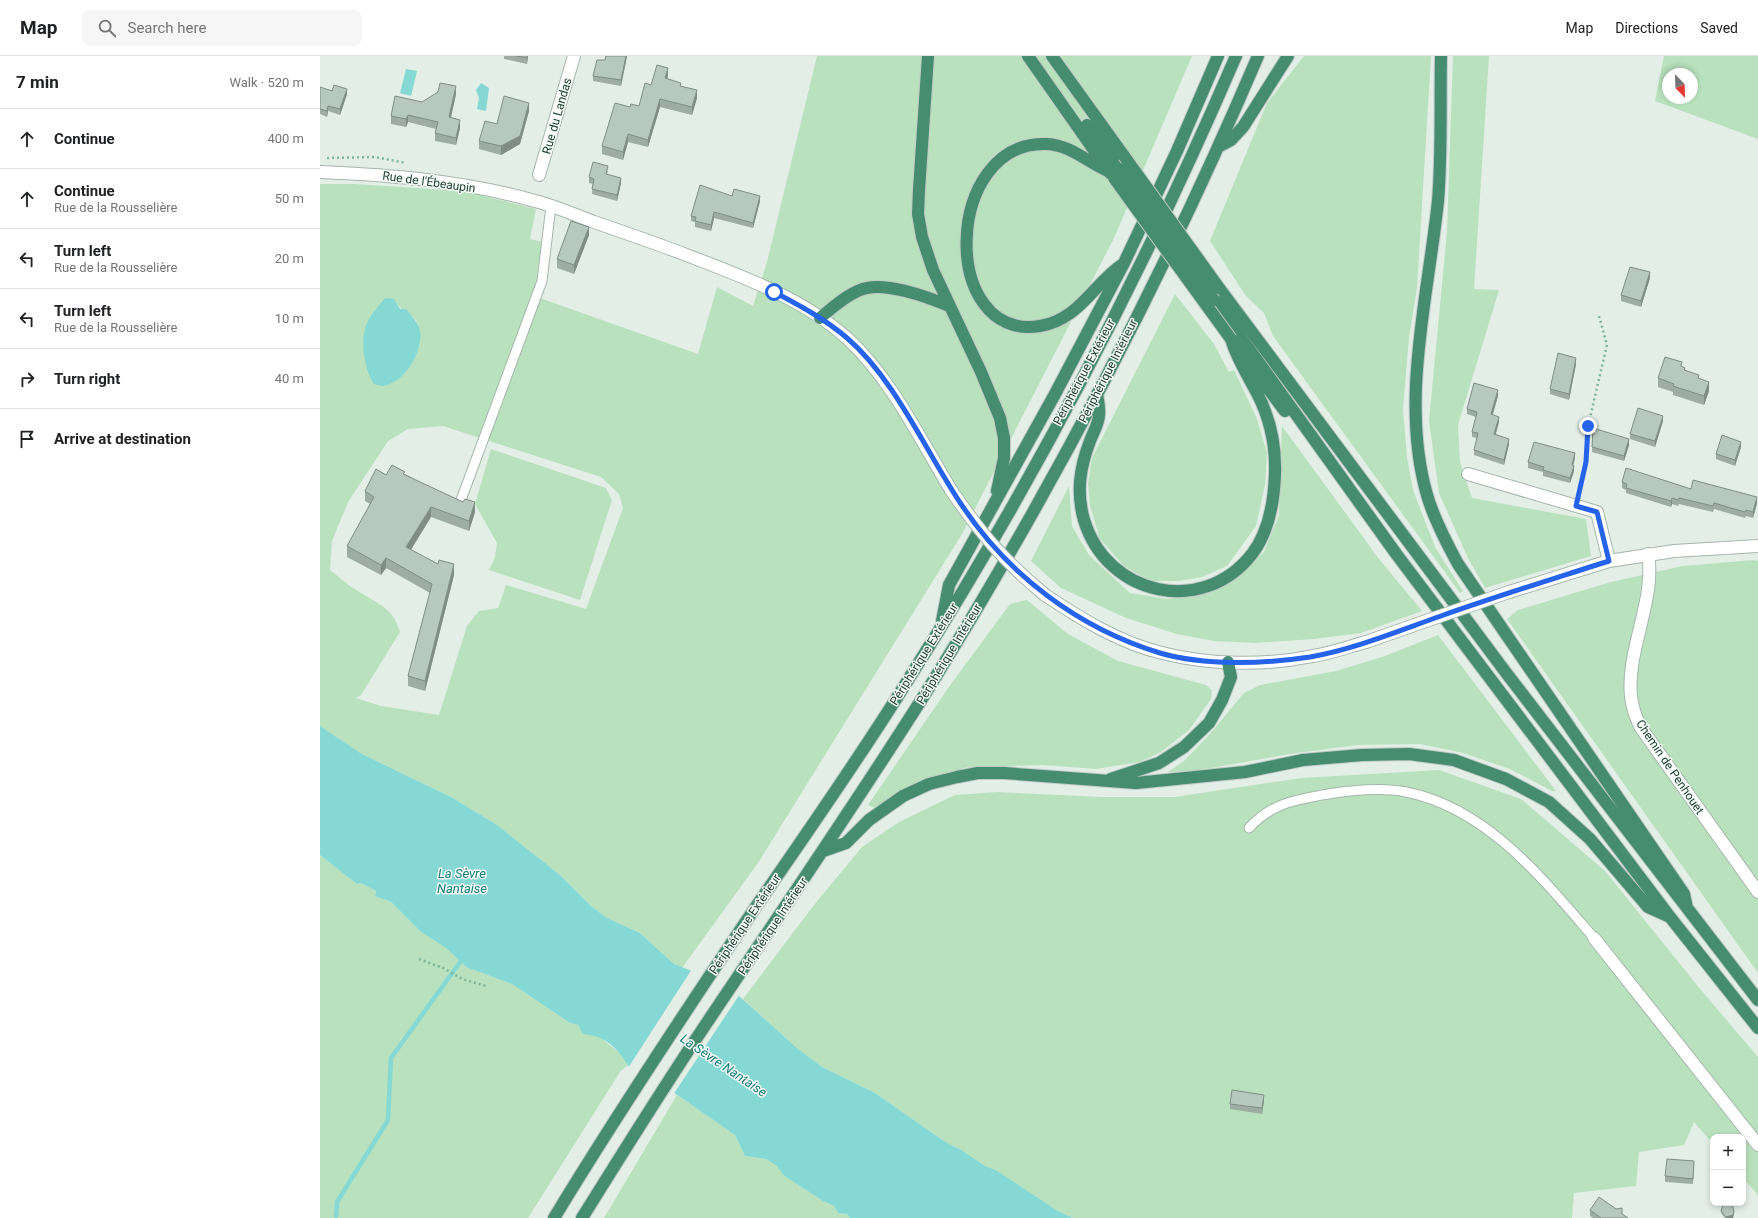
<!DOCTYPE html>
<html lang="en">
<head>
<meta charset="utf-8">
<style>
  :root { --surface:#fff; --page:#f6f6f6; --text:#202124; --muted:#757577; --line:#e0e0e0 }
  body { margin:0; font-family:Roboto,sans-serif; background:var(--page); color:var(--text) }
  .controls { position:absolute; right:12px; bottom:12px; display:grid; overflow:hidden; border-radius:8px; box-shadow:0 2px 6px #0003 }
  .controls button { width:36px; height:36px; display:grid; place-items:center; padding:0; border:0; border-bottom:1px solid var(--line); background:var(--surface); color:var(--text); font:20px sans-serif }
  .compass { position:absolute; left:1342px; top:12px; width:36px; height:36px; border-radius:50%; background:var(--surface); box-shadow:0 2px 6px #0003; rotate:157deg }
  .stop { position:absolute; width:12px; height:12px; margin:-9px; border:3px solid #2563eb; border-radius:50%; background:#fff }
  .stop.end { background:#2563eb; border-color:#fff; box-shadow:0 1px 4px #0008 }
  .list { margin:0; padding:0; list-style:none }
  h2 { display:flex; justify-content:space-between; align-items:center; height:52px; margin:0; padding:0 16px; font-size:17px }
  h2 small { font-size:13px; font-weight:400; color:var(--muted) }
  .list li { display:grid; grid-template-columns:26px 1fr auto; gap:12px; align-items:center; box-sizing:border-box; height:60px; padding:0 16px; border-top:1px solid var(--line) }
  .list b { display:block; font-size:15px; white-space:nowrap }
  .list p { margin:0; font-size:13px; white-space:nowrap; color:var(--muted) }
  .list em { font-size:13px; font-style:normal; color:var(--muted) }
  .icon { flex:none; width:22px; height:22px; fill:none; stroke:currentColor; stroke-width:2; stroke-linecap:round; stroke-linejoin:round }
  .map { position:relative; flex:none; width:1438px; height:1162px; overflow:hidden }
  header { display:flex; align-items:center; gap:24px; box-sizing:border-box; height:56px; padding:0 20px; background:var(--surface); border-bottom:1px solid var(--line) }
  header strong { font-size:19px }
  nav { display:flex; gap:22px; margin-inline-start:auto; font-size:14px }
  .search { width:280px; height:36px; background:var(--page); display:flex; align-items:center; gap:10px; box-sizing:border-box; padding:0 14px; border-radius:8px; color:var(--muted); font-size:15px }
  main { display:flex }
  aside { flex:1; background:var(--surface) }
  .map>svg:first-child { display:block }
</style>
</head>
<body>
<header>
<strong>Map</strong>
<div class="search"><svg class="icon" aria-label="search" viewBox="0 0 24 24"><circle cx="10" cy="10" r="6"/><path d="M15 15l6 6"/></svg>Search here</div>
<nav><a>Map</a><a>Directions</a><a>Saved</a></nav>
</header>
<main>
<aside>
<h2>7 min<small>Walk · 520 m</small></h2>
<ul class="list">
<li><svg class="icon" aria-label="ahead" viewBox="0 0 24 24"><path d="M12 20V5M6 11l6-6 6 6"/></svg><div><b>Continue</b></div><em>400 m</em></li>
<li><svg class="icon" aria-label="ahead" viewBox="0 0 24 24"><path d="M12 20V5M6 11l6-6 6 6"/></svg><div><b>Continue</b><p>Rue de la Rousselière</p></div><em>50 m</em></li>
<li><svg class="icon" aria-label="left" viewBox="0 0 24 24"><path d="M17 20v-9H6M10 6l-5 5 5 5"/></svg><div><b>Turn left</b><p>Rue de la Rousselière</p></div><em>20 m</em></li>
<li><svg class="icon" aria-label="left" viewBox="0 0 24 24"><path d="M17 20v-9H6M10 6l-5 5 5 5"/></svg><div><b>Turn left</b><p>Rue de la Rousselière</p></div><em>10 m</em></li>
<li><svg class="icon" aria-label="right" viewBox="0 0 24 24"><path d="M7 20v-9h11M14 6l5 5-5 5"/></svg><div><b>Turn right</b></div><em>40 m</em></li>
<li><svg class="icon" aria-label="arrive" viewBox="0 0 24 24"><path d="M6 21V4h12l-3 4 3 4H6"/></svg><div><b>Arrive at destination</b></div></li>
</ul>
</aside>
<div class="map">
<svg width="1438" height="1162" viewBox="0 0 1438 1162">
  <rect width="100%" height="100%" fill="#e3eee7"/>
  <path fill="#b9e1bd" fill-rule="evenodd" d="M 497,0 L 872,0 L 794,182 L 642,478 L 438,807 L 362,912 L 354,908 L 320,877 L 287,862 L 271,850 L 240,819 L 177,769 L 133,742 L 42,698 L 0,670 L 0,128 L 34,128 L 144,135 L 216,153 L 210,183 L 227,187 L 217,241 L 378,298 L 397,231 L 433,250 L 447,206 ZM 74,243 C 82,257 86,253 94,262 C 102,270 100,283 99,293 ZM 123,370 L 281,421 L 299,438 L 303,452 L 266,553 L 186,529 L 178,552 L 159,555 L 147,570 L 119,659 L 61,650 L 36,642 L 41,639 L 80,576 C 73,550 55,547 35,533 C 26,528 18,520 10,514 L 12,485 L 28,446 L 68,385 L 88,373 Z
    M 984,0 L 1111,0 L 1097,232 L 1089,281 L 1083,353 L 1087,401 L 1093,434 L 1115,491 L 1143,535 L 1140,537 L 953,280 L 944,257 L 926,240 L 890,185 L 947,47 Z
    M 1133,0 L 1169,0 L 1154,233 L 1179,234 L 1138,369 L 1140,406 L 1152,442 L 1266,463 L 1271,500 L 1165,532 L 1148,502 L 1119,437 L 1109,365 L 1127,176 Z
    M 1344,0 L 1438,0 L 1438,83 L 1335,45 ZM 1348,18 L 1372,18 L 1372,42 L 1348,42 Z
    M 855,238 L 894,288 L 909,316 L 914,314 L 937,363 L 947,397 L 945,429 L 936,470 L 907,510 L 882,521 L 859,525 L 830,525 L 804,510 L 780,483 L 770,450 L 768,428 L 772,402 Z
    M 962,370 L 1059,503 L 1102,555 L 1041,577 L 994,583 L 935,587 L 894,585 L 857,578 L 806,562 L 741,532 L 711,505 L 749,430 L 752,470 L 769,499 L 810,537 L 847,543 L 884,538 L 914,524 L 944,496 L 959,459 Z
    M 171,393 L 286,432 L 292,444 L 260,544 L 169,514 L 175,501 L 177,487 L 155,448 Z
    M 1433,504 L 1438,505 L 1438,917 L 1187,563 L 1198,554 L 1291,526 L 1363,510 Z
    M 707,544 L 748,578 L 798,605 L 886,629 L 892,634 L 891,643 L 869,674 L 841,696 L 820,706 L 776,713 L 723,709 L 648,711 L 597,726 L 555,752 L 548,749 L 631,628 L 690,548 Z
    M 1118,579 L 1236,735 L 1232,735 L 1190,713 L 1143,697 L 1100,688 L 1037,689 L 970,698 L 874,715 L 848,716 L 864,705 L 889,679 L 924,637 L 940,629 L 1016,615 L 1065,600 Z
    M 1119,714 L 1201,743 L 1285,815 L 1381,934 L 1438,1001 L 1438,1139 L 1423,1122 L 1423,1081 L 1393,1081 L 1393,1088 L 1374,1066 L 1364,1089 L 1319,1096 L 1316,1130 L 1254,1137 L 1252,1162 L 753,1162 L 738,1155 L 676,1114 L 665,1110 L 643,1095 L 624,1085 L 555,1037 L 502,1011 L 477,992 L 423,943 L 494,849 L 542,791 L 579,766 L 635,739 L 677,736 L 782,741 L 855,741 L 981,722 Z
    M 0,799 L 37,828 L 41,827 L 56,835 L 55,840 L 71,846 L 101,876 L 126,892 L 146,911 L 192,928 L 250,967 L 258,969 L 263,977 L 277,979 L 302,999 L 308,1009 L 300,1016 L 208,1162 L 0,1162 Z
    M 357,1039 L 415,1079 L 425,1100 L 446,1103 L 457,1110 L 463,1119 L 503,1145 L 514,1150 L 518,1157 L 527,1158 L 530,1162 L 284,1162 Z"/>
  <path fill="#86d8d5" d="M 86,13 L 97,15 L 91,40 L 80,37 Z
    M 161,27 L 169,32 L 166,55 L 157,53 L 159,42 L 156,34 Z
    M 65,242 L 74,243 L 80,253 L 86,253 C 91,259 96,264 99,271 C 106,291 86,327 63,330 C 61,330 57,329 54,328 C 44,314 39,281 48,265 C 52,257 59,250 65,242 Z
    M 0,670 L 42,698 L 133,742 L 177,769 L 240,819 L 271,850 L 287,862 L 320,877 L 354,908 L 395,924 L 418,939 L 477,992 L 502,1011 L 555,1037 L 624,1085 L 643,1095 L 665,1110 L 676,1114 L 738,1155 L 753,1162 L 530,1162 L 527,1158 L 518,1157 L 514,1150 L 503,1145 L 463,1119 L 457,1110 L 446,1103 L 425,1100 L 415,1079 L 337,1025 L 316,1022 C 302,999 291,980 263,978 L 258,969 L 250,967 L 192,928 L 146,911 L 126,892 L 101,876 L 71,846 L 55,840 L 56,835 L 41,827 L 37,828 L 0,799 Z"/>
  <path fill="#e3eee7" d="M 372,913 L 402,925 L 420,938 L 353,1039 L 336,1027 L 315,1024 L 308,1012 Z"/>
  <g fill="none" stroke-linecap="round" stroke-linejoin="round">
    <path stroke="#86d8d5" stroke-width="4.5" d="M 16,1162 L 17,1146 L 68,1064 L 71,1002 L 143,902"/>
    <defs>
      <path id="service" d="M 141,444 L 222,225 L 231,150
        M 929,772 C 952,747 975,744 1008,738 C 1033,734 1061,731 1086,736 C 1167,752 1223,823 1274,882"/>
      <path id="minor" d="M 219,119 L 254,0
        M 1148,418 L 1277,456 L 1289,505
        M 1328,498 C 1336,544 1306,595 1311,640 C 1312,652 1316,662 1321,672 L 1438,836
        M 1274,882 L 1438,1089"/>
      <path id="tertiary" d="M 0,116 C 72,119 145,125 215,145 C 235,150 255,159 274,166 C 306,177 338,188 369,200 C 424,221 484,243 528,283 C 572,324 600,383 631,434
        M 1189,536 L 1289,505 L 1354,495 L 1438,490
        M 725,539 C 761,563 800,587 842,597 C 889,609 945,610 993,600 C 1011,597 1028,591 1046,586"/>
      <path id="trunk" d="M 608,0 L 599,134 L 598,158 L 602,181 L 613,214 L 661,316 L 680,362 L 684,382 L 684,402 L 677,435
        M 708,0 L 790,117
        M 732,0 L 804,100
        M 1121,0 C 1120,48 1122,97 1118,145 C 1108,241 1080,345 1107,439 C 1114,463 1126,486 1138,508 L 1364,838 L 1367,852
        M 767,69 L 799,113
        M 898,91 L 911,84 L 923,71 L 968,0
        M 790,116 C 768,107 751,89 727,88 C 623,84 619,286 720,270 C 759,264 774,227 803,208
        M 899,232 L 1187,618 L 1438,944
        M 894,244 L 1077,499 L 1350,861 L 1438,972
        M 500,262 C 512,252 525,240 540,234 C 562,224 608,241 629,250
        M 920,296 L 965,355
        M 777,338 C 778,345 780,352 779,359 C 779,367 773,377 770,385 C 760,411 756,436 764,464 C 787,540 883,561 932,498 C 949,476 954,446 955,418 C 956,390 950,362 937,337 C 927,318 917,303 911,283
        M 622,565 L 629,529 L 735,338 L 804,207 L 857,95 L 898,0
        M 791,723 L 839,707 L 864,691 L 889,667 L 902,644 L 911,621 L 908,606
        M 503,795 L 526,787 L 549,764 L 583,740 L 609,728 L 637,721 L 658,717 L 684,717 L 816,727 L 925,716 L 983,704 L 1042,699 L 1089,698 L 1134,704 L 1186,723 L 1229,746 L 1270,783 L 1328,851 L 1350,861
        M 234,1162 C 297,1058 365,956 433,855 C 486,778 539,703 588,624 C 713,427 824,214 916,0
        M 262,1162 C 300,1101 338,1040 378,980 C 456,863 536,748 610,630 C 735,429 845,218 938,0"/>
    </defs>
    <use href="#service" stroke="#a5b7ad" stroke-width="11"/>
    <use href="#minor" stroke="#a5b7ad" stroke-width="14"/>
    <use href="#tertiary" stroke="#a5b7ad" stroke-width="14"/>
    <use href="#trunk" stroke="#c1cac6" stroke-width="14"/>
    <path stroke="#80b59a" stroke-width="2.5" stroke-dasharray="2 3" stroke-linecap="butt" d="M 7,102 L 55,101 L 86,107
      M 1259,438 L 1266,406 L 1268,370 L 1287,289 L 1279,260
      M 99,903 L 123,912 L 142,923 L 166,930"/>
    <use href="#service" stroke="#fff" stroke-width="9"/>
    <use href="#minor" stroke="#fff" stroke-width="12"/>
    <use href="#tertiary" stroke="#fff" stroke-width="12"/>
    <use href="#trunk" stroke="#468c6f" stroke-width="12"/>
    <defs>
      <path id="tertiary-bridge" d="M 631,434 C 661,478 684,505 725,539
        M 1046,586 L 1189,536"/>
      <path id="trunk-bridge" d="M 804,100 L 899,232
        M 799,113 L 894,244
        M 794,122 L 911,283"/>
    </defs>
    <use href="#tertiary-bridge" stroke="#a5b7ad" stroke-width="14" stroke-linecap="butt"/>
    <use href="#trunk-bridge" stroke="#c1cac6" stroke-width="14" stroke-linecap="butt"/>
    <use href="#tertiary-bridge" stroke="#fff" stroke-width="12"/>
    <use href="#trunk-bridge" stroke="#468c6f" stroke-width="12"/>
  </g>
  <path fill="#9dada4" d="M 184,0 L 208,0 L 207,8 L 184,3 Z
    M 286,0 L 307,0 L 301,30 L 273,25 L 273,20 L 285,4 Z
    M 348,20 L 347,23 L 361,30 L 377,42 L 372,59 L 340,51 L 328,91 L 308,86 L 303,104 L 282,98 L 282,90 L 310,51 L 319,50 L 331,29 Z
    M 0,31 L 12,35 L 27,38 L 20,59 L 8,55 L 7,61 L 0,58 Z
    M 136,38 L 131,62 L 140,72 L 136,89 L 115,85 L 115,77 L 116,73 L 88,66 L 86,71 L 71,68 L 71,60 L 102,46 Z
    M 209,55 L 200,88 L 181,99 L 159,93 L 159,85 L 177,68 Z
    M 288,115 L 287,118 L 301,127 L 297,145 L 272,138 L 273,128 L 269,127 L 269,121 Z
    M 412,140 L 440,145 L 433,172 L 394,162 L 391,175 L 375,171 L 375,166 L 371,165 L 371,160 Z
    M 269,179 L 254,218 L 237,212 L 237,203 Z
    M 1330,222 L 1321,251 L 1301,245 L 1301,239 Z
    M 1256,308 L 1249,344 L 1230,338 L 1230,333 Z
    M 1362,311 L 1365,314 L 1379,323 L 1389,335 L 1384,349 L 1353,339 L 1353,336 L 1338,331 L 1338,322 Z
    M 1178,340 L 1173,359 L 1179,366 L 1176,378 L 1189,388 L 1184,409 L 1154,399 L 1154,394 L 1157,382 L 1152,381 L 1152,376 L 1156,361 L 1147,358 L 1147,353 Z
    M 1343,365 L 1335,391 L 1310,383 L 1310,378 Z
    M 1273,372 L 1309,389 L 1304,405 L 1272,396 Z
    M 1421,391 L 1415,410 L 1396,403 L 1396,398 Z
    M 1255,402 L 1253,409 L 1254,415 L 1250,427 L 1223,420 L 1223,416 L 1208,412 L 1208,406 Z
    M 85,418 L 155,456 L 149,475 L 111,461 L 91,494 L 134,519 L 105,635 L 88,630 L 88,620 L 110,537 L 66,512 L 61,519 L 27,501 L 27,490 L 50,448 L 45,445 L 45,435 L 66,419 Z
    M 1302,426 L 1371,433 L 1437,447 L 1433,462 L 1426,460 L 1425,462 L 1394,453 L 1393,456 L 1359,448 L 1358,450 L 1352,448 L 1351,451 L 1306,437 L 1306,434 L 1302,432 Z
    M 944,1044 L 942,1058 L 910,1053 L 910,1048 Z
    M 1374,1111 L 1373,1128 L 1345,1126 L 1345,1120 Z
    M 1270,1154 L 1302,1158 L 1308,1162 L 1273,1162 L 1270,1160 Z
    M 1401,1155 L 1414,1158 L 1413,1162 L 1405,1162 L 1401,1157 Z"/>
  <path fill="#808d86" d="M 207,0 L 208,0 L 207,8 Z
    M 306,0 L 307,0 L 301,30 L 301,24 Z
    M 348,12 L 348,20 L 345,30 L 345,22 Z
    M 136,30 L 136,38 L 129,69 L 129,61 Z
    M 27,33 L 27,38 L 20,59 L 20,53 Z
    M 377,34 L 377,42 L 372,59 L 372,51 Z
    M 340,43 L 340,51 L 328,91 L 328,84 Z
    M 209,47 L 209,55 L 200,88 L 181,99 L 181,90 Z
    M 8,50 L 8,55 L 7,61 L 7,55 Z
    M 88,59 L 88,66 L 86,71 L 86,63 Z
    M 140,64 L 140,72 L 136,89 L 136,82 Z
    M 308,78 L 308,86 L 303,104 L 303,96 Z
    M 301,122 L 301,127 L 297,145 L 297,139 Z
    M 440,140 L 440,145 L 433,172 L 433,167 Z
    M 394,156 L 394,162 L 391,175 L 391,169 Z
    M 269,171 L 269,179 L 254,218 L 254,209 Z
    M 1330,216 L 1330,222 L 1321,251 L 1321,245 Z
    M 1256,302 L 1256,308 L 1249,344 L 1249,338 Z
    M 1389,326 L 1389,335 L 1384,349 L 1384,340 Z
    M 1178,334 L 1178,340 L 1171,363 L 1171,358 Z
    M 1343,360 L 1343,365 L 1335,391 L 1335,385 Z
    M 1179,361 L 1179,366 L 1174,383 L 1174,378 Z
    M 1189,383 L 1189,388 L 1184,409 L 1184,404 Z
    M 1309,383 L 1309,389 L 1304,405 L 1304,400 Z
    M 1421,386 L 1421,391 L 1415,410 L 1415,404 Z
    M 1255,397 L 1255,402 L 1252,414 L 1252,409 Z
    M 1254,410 L 1254,415 L 1250,427 L 1250,422 Z
    M 1437,441 L 1437,447 L 1433,462 L 1433,456 Z
    M 1352,442 L 1352,448 L 1351,451 L 1351,445 Z
    M 155,446 L 155,456 L 149,475 L 149,465 Z
    M 111,451 L 111,461 L 86,501 L 86,491 Z
    M 66,502 L 66,512 L 61,519 L 61,509 Z
    M 134,508 L 134,519 L 105,635 L 105,625 Z
    M 944,1039 L 944,1044 L 942,1058 L 942,1052 Z
    M 1414,1156 L 1414,1158 L 1413,1162 L 1406,1162 L 1406,1161 Z"/>
  <path fill="#b7c9bf" stroke="#808d86" d="M 196,0 L 207,0 L 207,2 Z
    M 286,0 L 306,0 L 301,24 L 273,20 L 277,4 L 285,4 Z
    M 337,9 L 348,12 L 345,22 L 361,27 L 360,30 L 377,34 L 372,51 L 340,43 L 328,84 L 308,78 L 303,96 L 282,90 L 295,47 L 310,51 L 311,48 L 319,50 L 325,27 L 331,29 Z
    M 120,27 L 136,30 L 129,61 L 140,64 L 136,82 L 115,77 L 118,66 L 88,59 L 86,63 L 71,60 L 75,40 L 102,46 L 118,36 Z
    M 14,29 L 27,33 L 20,53 L 8,50 L 7,55 L 0,53 L 0,31 L 12,35 Z
    M 184,40 L 209,47 L 200,80 L 181,90 L 159,85 L 165,65 L 177,68 Z
    M 273,106 L 288,110 L 286,118 L 301,122 L 297,139 L 272,133 L 274,123 L 269,121 Z
    M 380,129 L 412,140 L 414,133 L 440,140 L 433,167 L 394,156 L 391,169 L 375,165 L 376,161 L 371,160 Z
    M 251,165 L 269,171 L 254,209 L 237,203 Z
    M 1310,211 L 1330,216 L 1321,245 L 1301,239 Z
    M 1238,297 L 1256,302 L 1249,338 L 1230,333 Z
    M 1345,301 L 1362,306 L 1361,310 L 1365,312 L 1364,314 L 1379,319 L 1378,322 L 1389,326 L 1384,340 L 1353,330 L 1354,328 L 1338,322 Z
    M 1154,327 L 1178,334 L 1171,358 L 1179,361 L 1174,378 L 1189,383 L 1184,404 L 1154,394 L 1158,377 L 1152,376 L 1157,356 L 1147,353 Z
    M 1318,352 L 1343,360 L 1335,385 L 1310,378 Z
    M 1273,372 L 1309,383 L 1304,400 L 1272,391 Z
    M 1402,379 L 1421,386 L 1415,404 L 1396,398 Z
    M 1214,386 L 1255,397 L 1252,409 L 1254,410 L 1250,422 L 1223,414 L 1224,411 L 1208,406 Z
    M 72,409 L 85,416 L 83,418 L 143,446 L 145,443 L 155,446 L 149,465 L 111,451 L 86,491 L 118,508 L 119,504 L 134,508 L 105,625 L 88,620 L 112,528 L 66,502 L 61,509 L 27,490 L 54,441 L 45,435 L 56,413 L 66,419 Z
    M 1306,412 L 1371,433 L 1373,424 L 1437,441 L 1433,456 L 1426,454 L 1425,456 L 1394,447 L 1393,450 L 1359,442 L 1358,444 L 1352,442 L 1351,445 L 1306,432 L 1307,428 L 1302,426 Z
    M 912,1034 L 944,1039 L 942,1052 L 910,1048 Z
    M 1347,1103 L 1374,1105 L 1373,1123 L 1345,1120 Z
    M 1279,1141 L 1296,1153 L 1302,1152 L 1302,1158 L 1308,1162 L 1281,1162 L 1270,1154 Z
    M 1408,1148 L 1413,1151 L 1414,1156 L 1413,1159 L 1406,1161 L 1401,1155 L 1403,1149 Z"/>
  <g fill="none" stroke-linecap="round" stroke-linejoin="round">
    <path stroke="#2563eb" stroke-width="5" d="M 454,236 C 479,249 505,263 527,282 C 575,323 606,396 641,448 C 688,519 758,572 840,597 C 885,610 944,608 990,601 C 1035,593 1078,575 1121,560 C 1177,540 1233,523 1289,505 L 1277,456 L 1256,450 L 1266,406 L 1268,370"/>
  </g>
  <g text-anchor="middle" stroke-width="3" stroke-linejoin="round" paint-order="stroke">
    <g font-size="12" fill="#204132" stroke="#f4faf6">
      <text transform="translate(237 60) rotate(-74)" y="4">Rue du Landas</text>
      <text transform="translate(109 126) rotate(8)" y="4">Rue de l'Ébeaupin</text>
      <text transform="translate(788 315) rotate(-63)" y="4">Périphérique Intérieur</text>
      <text transform="translate(764 316) rotate(-62)" y="4">Périphérique Extérieur</text>
      <text transform="translate(604 598) rotate(-58)" y="4">Périphérique Extérieur</text>
      <text transform="translate(629 598) rotate(-59)" y="4">Périphérique Intérieur</text>
      <text transform="translate(1350 711) rotate(56)" y="4">Chemin de Penhouet</text>
      <text transform="translate(425 868) rotate(-56)" y="4">Périphérique Extérieur</text>
      <text transform="translate(453 870) rotate(-56)" y="4">Périphérique Intérieur</text>
    </g>
    <g font-size="13" font-style="italic" fill="#147d7b" stroke="#f4faf6">
      <text x="142" y="822">La Sèvre<tspan x="142" dy="15">Nantaise</tspan></text>
      <text transform="translate(404 1009) rotate(34)" y="5">La Sèvre Nantaise</text>
    </g>
  </g>
</svg>
<div class="controls">
<button>+</button>
<button>−</button>
</div>
<svg class="compass" viewBox="-18 -18 36 36"><path d="M0-13l5 13h-10z" fill="#e53935"/><path d="M0 13l5-13h-10z" fill="#757577"/></svg>
<div class="stop" style="left:454px;top:236px"></div>
<div class="stop end" style="left:1268px;top:370px"></div>
</div>
</main>
</body>
</html>
